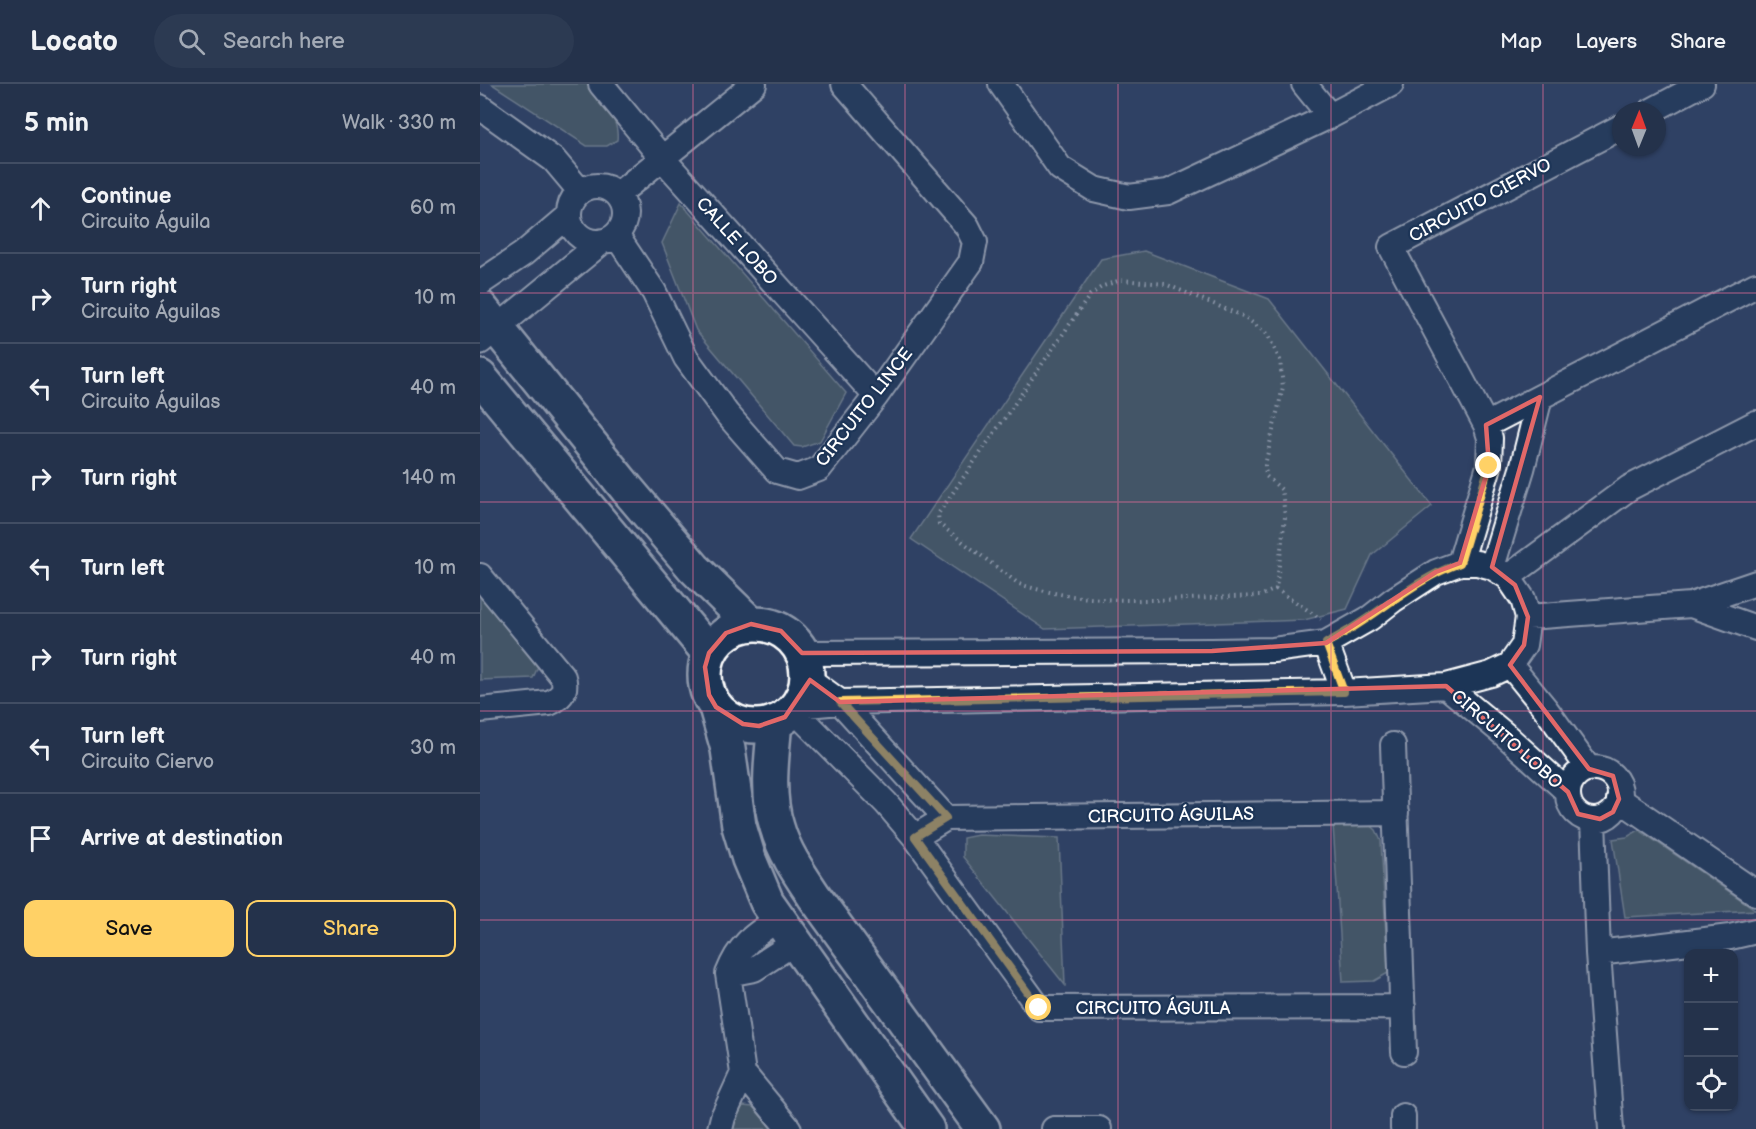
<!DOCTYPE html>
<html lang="en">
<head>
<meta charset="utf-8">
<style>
  :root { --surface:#24324b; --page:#2c3a52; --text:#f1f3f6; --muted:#a3aab5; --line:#414d63; --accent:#ffd166 }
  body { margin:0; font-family:"Balsamiq Sans",sans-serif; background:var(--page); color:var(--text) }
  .controls { position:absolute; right:18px; bottom:18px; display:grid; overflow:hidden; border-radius:12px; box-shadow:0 2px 4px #0004 }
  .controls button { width:54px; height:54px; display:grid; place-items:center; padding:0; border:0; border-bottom:2px solid var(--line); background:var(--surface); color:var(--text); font:30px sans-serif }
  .compass { position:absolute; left:1132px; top:18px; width:54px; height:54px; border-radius:50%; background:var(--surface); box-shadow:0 2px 4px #0004; rotate:1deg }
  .stop { position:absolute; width:18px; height:18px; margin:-14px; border:4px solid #ffd166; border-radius:50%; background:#fff }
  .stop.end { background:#ffd166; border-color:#fff; box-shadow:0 2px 6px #0008 }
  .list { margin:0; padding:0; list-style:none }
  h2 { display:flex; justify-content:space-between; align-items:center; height:78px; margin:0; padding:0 24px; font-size:26px }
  h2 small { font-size:20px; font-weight:400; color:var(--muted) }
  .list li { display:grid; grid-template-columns:39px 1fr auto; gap:18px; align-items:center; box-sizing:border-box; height:90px; padding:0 24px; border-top:2px solid var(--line) }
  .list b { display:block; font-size:22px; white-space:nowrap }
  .list p { margin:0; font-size:20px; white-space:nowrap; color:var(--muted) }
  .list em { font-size:20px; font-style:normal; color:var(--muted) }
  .actions { display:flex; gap:12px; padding:18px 24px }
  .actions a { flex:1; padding:14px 0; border:2px solid var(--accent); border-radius:12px; text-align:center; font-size:21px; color:var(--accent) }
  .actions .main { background:var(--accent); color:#111 }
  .icon { flex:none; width:33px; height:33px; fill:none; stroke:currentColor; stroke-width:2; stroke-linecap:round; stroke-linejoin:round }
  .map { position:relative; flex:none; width:1276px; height:1045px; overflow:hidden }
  header { display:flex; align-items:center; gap:36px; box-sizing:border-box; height:84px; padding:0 30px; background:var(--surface); border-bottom:2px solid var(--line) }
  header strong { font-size:28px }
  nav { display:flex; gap:33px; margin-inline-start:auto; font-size:21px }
  .search { width:420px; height:54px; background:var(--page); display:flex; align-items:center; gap:15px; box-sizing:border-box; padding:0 21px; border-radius:33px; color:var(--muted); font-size:22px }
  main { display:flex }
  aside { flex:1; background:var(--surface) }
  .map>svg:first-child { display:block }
</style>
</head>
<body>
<header>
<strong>Locato</strong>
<div class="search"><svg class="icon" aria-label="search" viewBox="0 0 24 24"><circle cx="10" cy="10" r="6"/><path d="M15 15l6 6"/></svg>Search here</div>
<nav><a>Map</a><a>Layers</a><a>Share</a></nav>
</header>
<main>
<aside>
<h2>5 min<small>Walk · 330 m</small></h2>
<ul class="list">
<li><svg class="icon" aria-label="ahead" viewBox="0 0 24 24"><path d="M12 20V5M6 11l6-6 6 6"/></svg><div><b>Continue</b><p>Circuito Águila</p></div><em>60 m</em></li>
<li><svg class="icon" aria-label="right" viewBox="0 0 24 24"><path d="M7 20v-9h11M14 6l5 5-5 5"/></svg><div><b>Turn right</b><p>Circuito Águilas</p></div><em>10 m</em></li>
<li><svg class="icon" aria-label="left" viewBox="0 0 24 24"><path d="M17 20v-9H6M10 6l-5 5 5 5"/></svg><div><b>Turn left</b><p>Circuito Águilas</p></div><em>40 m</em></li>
<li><svg class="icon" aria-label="right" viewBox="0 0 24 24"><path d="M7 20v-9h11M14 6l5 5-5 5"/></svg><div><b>Turn right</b></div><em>140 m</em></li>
<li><svg class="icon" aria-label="left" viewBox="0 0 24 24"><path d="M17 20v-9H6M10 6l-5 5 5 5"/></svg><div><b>Turn left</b></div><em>10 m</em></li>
<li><svg class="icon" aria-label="right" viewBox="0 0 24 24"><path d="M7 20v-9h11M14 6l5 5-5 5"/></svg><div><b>Turn right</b></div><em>40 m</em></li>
<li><svg class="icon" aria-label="left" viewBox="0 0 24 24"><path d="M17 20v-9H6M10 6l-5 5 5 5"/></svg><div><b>Turn left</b><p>Circuito Ciervo</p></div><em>30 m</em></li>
<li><svg class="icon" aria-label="arrive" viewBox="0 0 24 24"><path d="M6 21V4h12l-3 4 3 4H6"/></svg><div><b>Arrive at destination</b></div></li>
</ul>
<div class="actions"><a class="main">Save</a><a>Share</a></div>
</aside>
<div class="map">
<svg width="1276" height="1045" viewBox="0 0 1276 1045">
  <rect width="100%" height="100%" fill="#304264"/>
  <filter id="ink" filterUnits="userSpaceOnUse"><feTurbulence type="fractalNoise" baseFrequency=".0167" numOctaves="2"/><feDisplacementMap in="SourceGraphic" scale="12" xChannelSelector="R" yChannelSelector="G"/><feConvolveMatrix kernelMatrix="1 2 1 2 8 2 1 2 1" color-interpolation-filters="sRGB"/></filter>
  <g filter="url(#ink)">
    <path fill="#5b6e6a" stroke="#adb6b4" stroke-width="1.5" d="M 12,0 L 107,0 C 120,16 140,33 137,56 L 127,62 L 107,62 Z
      M 201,119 L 366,309 L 340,357 L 322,363 L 314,362 L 216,246 L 182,159 Z
      M 664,167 L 789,215 L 952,422 L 892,471 L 867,525 L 824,536 L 565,545 L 431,455 L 621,175 Z
      M 0,500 L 59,580 L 53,594 L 0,596 Z
      M 888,739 L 896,746 L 901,757 L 908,889 L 894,897 L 863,898 L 853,740 Z
      M 1159,746 L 1276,826 L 1145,833 L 1133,755 L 1147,753 Z
      M 498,751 L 579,754 L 585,901 L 483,773 L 483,754 Z
      M 263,1022 L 273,1023 L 292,1045 L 250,1045 Z"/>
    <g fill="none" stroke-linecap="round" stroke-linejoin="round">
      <defs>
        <path id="street" d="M 121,0 L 182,74 L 396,312
          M 521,0 L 580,84 L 614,105 L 649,113 L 688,108 L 850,32 L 911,0
          M 824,0 L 850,32
          M 0,23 L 74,76 L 100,107
          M 1171,27 L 1222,0
          M89 130a28 28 0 1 1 56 0a28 28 0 1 1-56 0Z
          M 138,110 L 274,0
          M 136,151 L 174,208 L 206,274 L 247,330 L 297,387 L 318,393 L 339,385 L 396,312 L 491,178 L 495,158 L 487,142 L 364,0
          M 0,199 L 43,170 L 89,131
          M 0,258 L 123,157
          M 1006,341 L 1276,201
          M 980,479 L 1009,382 L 1010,354 L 1006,341 L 911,163 L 1141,43
          M 1012,483 L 1042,385 L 1060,313
          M 0,492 L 83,593 C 87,606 82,613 69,619 L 0,626
          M 1028,493 L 1149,404 L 1276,339
          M 1211,521 L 1276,544
          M 1048,533 L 1211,521 L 1276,499
          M 846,559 L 864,608
          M 1030,581 L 1065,624 L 1109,685
          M 327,594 L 360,618 L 466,734
          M 966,602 L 1024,650 L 1088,708
          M 316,622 L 360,618 L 864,608 L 966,602 L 1011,590 L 1030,581 L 1044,561 L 1048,533 L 1043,515 L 1028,493 L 1012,483 L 997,479 L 980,479 L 956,488 L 913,516 L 890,534 L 846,559 L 793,566 L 732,567 L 322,569
          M 313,625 L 406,719 L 435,753 L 559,924 L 923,923
          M 913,661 L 924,968
          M1088 710a26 26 0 1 1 52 0a26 26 0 1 1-52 0Z
          M 1139,715 L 1276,809
          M 1113,736 L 1118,869 L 1131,1045
          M 435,753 L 466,734 L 916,729
          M 1118,869 L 1250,853 L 1276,847
          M 248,890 L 274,885 L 314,859
          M 263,989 L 248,890 C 259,861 273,852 298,835
          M 923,1032 L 923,1045
          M 240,1045 L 243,1033 L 263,989 L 309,1045
          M 574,1045 L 619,1045"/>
        <path id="secondary" d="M 0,223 L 147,405 L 214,484 L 271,540
          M 0,293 L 229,569
          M225 591a51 51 0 1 1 102 0a51 51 0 1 1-102 0Z
          M 236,623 L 248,665 L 259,742 L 269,775 L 287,818 L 447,1045
          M 295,638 C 292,672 286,710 297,743 C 304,768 320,791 334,812 L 503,1045"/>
      </defs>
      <use href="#street" stroke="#fff" stroke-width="28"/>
      <use href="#secondary" stroke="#fff" stroke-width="38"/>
      <path stroke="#fff" stroke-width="4" stroke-dasharray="1.5 4.5" stroke-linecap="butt" d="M 796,505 L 780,512 C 700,514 616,525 539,500 L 459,440 L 458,430 L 610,211 L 623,202 L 641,196 L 685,200 L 765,233 L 787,250 L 800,276 L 803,303 L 785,381 L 786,392 L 802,406 L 805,433 L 796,505 L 841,535"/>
      <use href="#street" stroke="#1d3557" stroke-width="24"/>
      <use href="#secondary" stroke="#1d3557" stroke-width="33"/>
    </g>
  </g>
  <g fill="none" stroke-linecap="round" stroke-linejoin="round" filter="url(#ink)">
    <path stroke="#ffd166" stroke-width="8" d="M 559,924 L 435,753 L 466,734 L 360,618 L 864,608 L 846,559 C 893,536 930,497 980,479 L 1009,382"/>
  </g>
  <path d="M0 0H1276V1045H0ZM 1060,313 L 1012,483 L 1035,501 L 1048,533 L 1044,561 L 1030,581 L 1109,685 L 1133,692 L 1139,715 L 1133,728 L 1120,735 L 1098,730 L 1088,708 L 966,602 L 360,618 L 330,596 L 305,633 L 279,642 L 263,640 L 236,623 L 229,611 L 225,583 L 229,569 L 246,549 L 271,540 L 301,547 L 322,569 L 732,567 L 846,559 L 956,488 L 980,479 L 1009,382 L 1006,341 Z" fill="#304264" fill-opacity=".55" fill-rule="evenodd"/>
  <path fill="none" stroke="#e26868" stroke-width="4.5" stroke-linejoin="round" d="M 1060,313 L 1012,483 L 1035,501 L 1048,533 L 1044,561 L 1030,581 L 1109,685 L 1133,692 L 1139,715 L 1133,728 L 1120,735 L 1098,730 L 1088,708 L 966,602 L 360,618 L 330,596 L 305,633 L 279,642 L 263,640 L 236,623 L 229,611 L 225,583 L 229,569 L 246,549 L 271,540 L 301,547 L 322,569 L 732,567 L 846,559 L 956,488 L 980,479 L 1009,382 L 1006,341 Z"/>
  <path fill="none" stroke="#d76994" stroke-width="1.5" stroke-opacity="0.55" d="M 213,0 L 213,1045M 425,0 L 425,1045M 638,0 L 638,1045M 851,0 L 851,1045M 1063,0 L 1063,1045M 0,209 L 1276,209M 0,418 L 1276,418M 0,627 L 1276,627M 0,836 L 1276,836"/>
  <g text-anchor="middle" stroke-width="4.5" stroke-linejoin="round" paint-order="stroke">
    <g font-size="18" fill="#fff" stroke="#1d3557">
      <text transform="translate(1000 116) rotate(-28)" y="6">CIRCUITO CIERVO</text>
      <text transform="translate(257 157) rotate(48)" y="6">CALLE LOBO</text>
      <text transform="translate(384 323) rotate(-52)" y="6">CIRCUITO LINCE</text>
      <text transform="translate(1027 655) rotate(41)" y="6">CIRCUITO LOBO</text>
      <text transform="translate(691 731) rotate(-1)" y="6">CIRCUITO ÁGUILAS</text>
      <text x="673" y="930">CIRCUITO ÁGUILA</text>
    </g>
  </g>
</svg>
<div class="controls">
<button>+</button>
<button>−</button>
<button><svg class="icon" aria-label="locate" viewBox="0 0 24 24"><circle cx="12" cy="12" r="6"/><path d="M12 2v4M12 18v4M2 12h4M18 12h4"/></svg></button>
</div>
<svg class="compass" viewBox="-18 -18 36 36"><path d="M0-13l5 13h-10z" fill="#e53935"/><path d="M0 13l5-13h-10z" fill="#a3aab5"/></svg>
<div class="stop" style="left:559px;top:924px"></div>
<div class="stop end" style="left:1009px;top:382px"></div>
</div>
</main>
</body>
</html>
